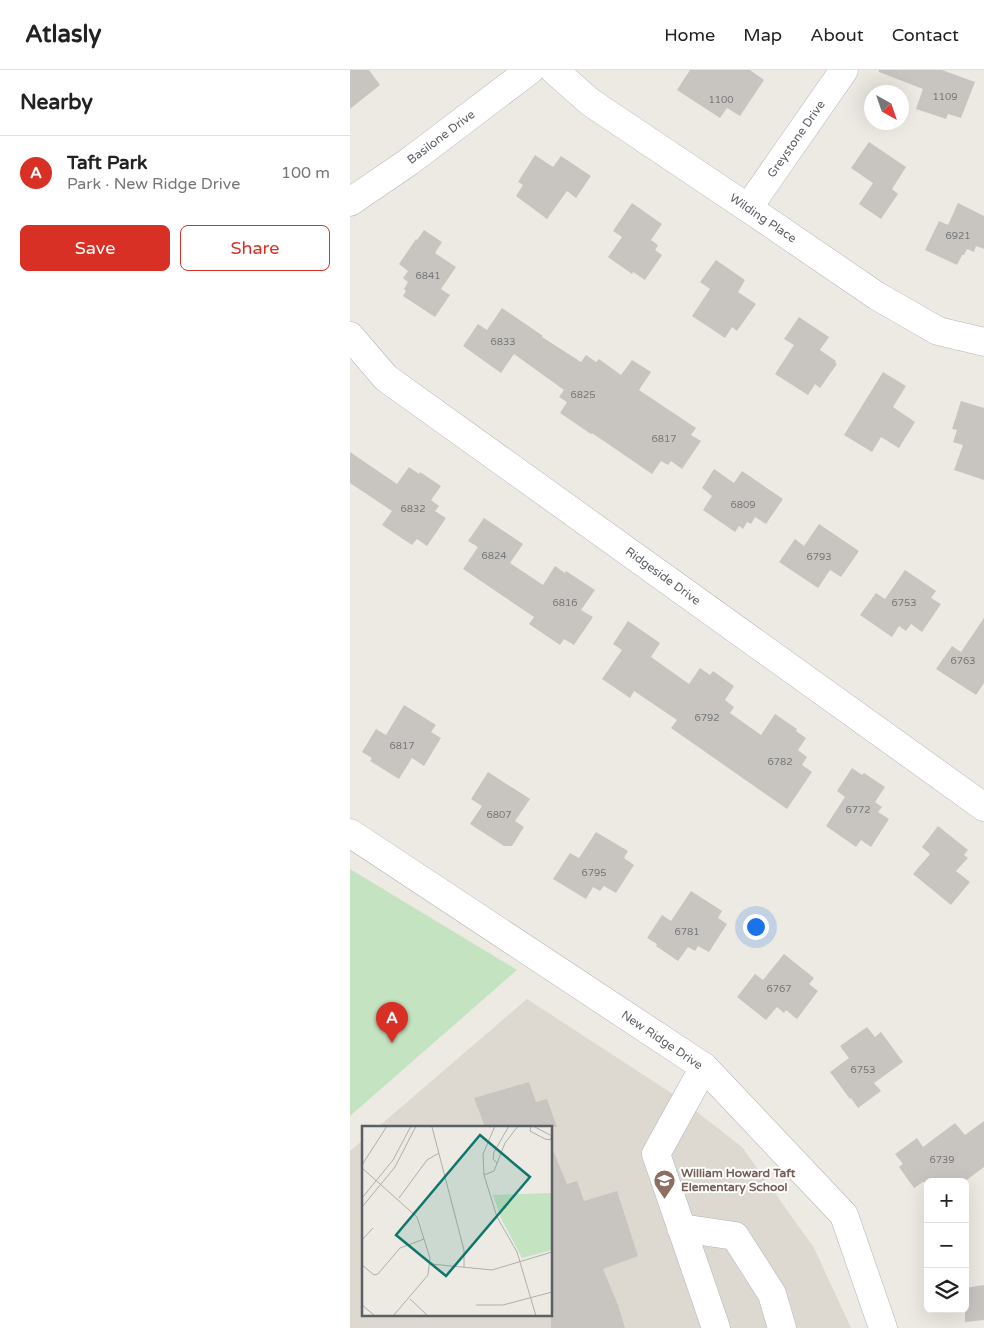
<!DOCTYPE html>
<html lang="en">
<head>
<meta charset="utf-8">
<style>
  :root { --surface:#fff; --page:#f2f2f2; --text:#222; --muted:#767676; --line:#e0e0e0; --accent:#d93025 }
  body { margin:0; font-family:"Varela Round",sans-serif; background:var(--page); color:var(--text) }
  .controls { position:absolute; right:15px; bottom:15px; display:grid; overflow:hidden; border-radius:8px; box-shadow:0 5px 20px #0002 }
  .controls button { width:45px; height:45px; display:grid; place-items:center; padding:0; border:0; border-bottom:1px solid var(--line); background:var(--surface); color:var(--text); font:25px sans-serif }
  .compass { position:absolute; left:514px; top:15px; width:45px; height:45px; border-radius:50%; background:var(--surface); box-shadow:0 5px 20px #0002; rotate:140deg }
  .you { position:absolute; left:405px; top:856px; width:18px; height:18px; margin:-12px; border:4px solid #fff; border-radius:50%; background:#1a73e8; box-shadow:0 0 0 8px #1a73e833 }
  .badge { display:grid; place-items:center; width:32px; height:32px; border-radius:50%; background:var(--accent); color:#fff; font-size:16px; font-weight:700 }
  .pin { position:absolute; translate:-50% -41px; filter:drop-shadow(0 1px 2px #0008) }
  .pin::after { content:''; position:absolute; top:26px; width:18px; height:15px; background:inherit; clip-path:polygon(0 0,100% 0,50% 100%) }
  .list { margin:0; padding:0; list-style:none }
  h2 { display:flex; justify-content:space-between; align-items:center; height:65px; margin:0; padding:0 20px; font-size:21px }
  h2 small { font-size:16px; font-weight:400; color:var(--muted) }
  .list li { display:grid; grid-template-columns:32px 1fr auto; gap:15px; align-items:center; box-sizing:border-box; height:75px; padding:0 20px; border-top:1px solid var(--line) }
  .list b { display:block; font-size:19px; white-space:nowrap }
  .list p { margin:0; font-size:16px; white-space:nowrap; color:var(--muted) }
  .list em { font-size:16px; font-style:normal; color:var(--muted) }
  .actions { display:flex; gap:10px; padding:15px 20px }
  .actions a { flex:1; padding:11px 0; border:1px solid var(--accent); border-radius:8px; text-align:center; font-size:18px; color:var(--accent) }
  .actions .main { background:var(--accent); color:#fff }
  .icon { flex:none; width:28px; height:28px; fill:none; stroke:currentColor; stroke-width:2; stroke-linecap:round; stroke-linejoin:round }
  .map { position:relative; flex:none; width:634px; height:1258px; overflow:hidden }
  header { display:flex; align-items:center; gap:30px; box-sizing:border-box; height:70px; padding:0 25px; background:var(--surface); border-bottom:1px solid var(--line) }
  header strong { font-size:24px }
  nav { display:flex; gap:28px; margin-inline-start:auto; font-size:18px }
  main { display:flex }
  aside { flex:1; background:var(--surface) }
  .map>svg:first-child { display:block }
</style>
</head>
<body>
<header>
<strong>Atlasly</strong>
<nav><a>Home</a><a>Map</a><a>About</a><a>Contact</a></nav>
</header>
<main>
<aside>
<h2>Nearby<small></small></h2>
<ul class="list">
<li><span class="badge">A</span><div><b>Taft Park</b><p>Park · New Ridge Drive</p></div><em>100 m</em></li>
</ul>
<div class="actions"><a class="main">Save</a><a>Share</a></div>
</aside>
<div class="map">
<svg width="634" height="1258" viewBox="0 0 634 1258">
  <rect width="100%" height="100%" fill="#edeae3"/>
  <path fill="#ddd9d1" d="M 177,929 L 329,1028 L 392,1077 L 464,1178 L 501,1258 L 0,1258 L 0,1081 L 14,1069 L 14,1244 L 201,1244 L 201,1057 L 28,1057 Z"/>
  <path fill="#c3e3c1" d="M 0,799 L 167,900 L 0,1046 Z"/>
  <path fill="#c8c5c0" d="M 0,0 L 19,0 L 30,15 L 0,39 Z
    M 340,0 L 400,0 L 414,10 L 390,46 L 377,38 L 370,48 L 327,20 Z
    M 529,0 L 592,0 L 625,12 L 611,48 L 598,44 L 596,49 L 566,39 L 573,19 L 529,2 Z
    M 519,72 L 556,97 L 542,119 L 548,124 L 531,149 L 509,134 L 523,113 L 501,98 Z
    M 185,85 L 203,97 L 211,86 L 241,106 L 226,128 L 217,121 L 197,149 L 166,126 L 173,115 L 168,112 Z
    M 282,133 L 312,154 L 301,170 L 308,175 L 305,180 L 312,185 L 295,210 L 283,202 L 282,204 L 258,187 L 272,167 L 263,161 Z
    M 608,133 L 634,146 L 634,179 L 626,176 L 624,182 L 617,179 L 614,185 L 612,185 L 607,195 L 575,180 L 589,151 L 598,155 Z
    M 74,160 L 92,172 L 85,183 L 106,197 L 91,219 L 100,225 L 85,247 L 53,226 L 56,221 L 54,219 L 58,212 L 53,208 L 58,201 L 49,194 L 66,169 L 67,170 Z
    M 366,190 L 395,210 L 388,222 L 406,234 L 387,261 L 382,257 L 375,268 L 342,246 L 360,219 L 350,212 Z
    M 152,238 L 193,266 L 192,267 L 231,292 L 236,285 L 246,292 L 249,289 L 271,305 L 282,290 L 301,302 L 289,320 L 346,358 L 341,365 L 351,371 L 332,399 L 321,391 L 318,395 L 311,391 L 302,404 L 242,363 L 241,364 L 210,343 L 217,332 L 209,327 L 214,320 L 164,284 L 151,303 L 113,276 L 128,254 L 137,260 Z
    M 449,247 L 479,267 L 470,280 L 486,291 L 485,293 L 487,294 L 470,318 L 465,314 L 458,325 L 425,304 L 444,275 L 434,269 Z
    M 533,302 L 556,316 L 543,337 L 565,352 L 549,378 L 531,367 L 522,382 L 494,365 Z
    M 611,331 L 634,338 L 634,410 L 604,400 L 613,375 L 603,372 L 607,360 L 602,359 Z
    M 0,382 L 47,414 L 59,397 L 69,404 L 70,402 L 91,416 L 81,430 L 89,436 L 85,441 L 96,448 L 77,476 L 67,469 L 62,475 L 32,455 L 42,441 L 0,413 Z
    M 364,399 L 384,413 L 392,401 L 433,429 L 416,454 L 405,447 L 401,454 L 397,452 L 393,459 L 389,456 L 385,462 L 353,440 L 362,426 L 352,418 Z
    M 134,448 L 173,474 L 160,493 L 193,515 L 205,496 L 215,503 L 216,501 L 245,520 L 231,540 L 243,547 L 224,575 L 214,569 L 210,575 L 179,554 L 184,547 L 113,499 L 128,477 L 118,471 Z
    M 469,454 L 509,481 L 491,507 L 480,500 L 468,518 L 429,492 L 445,469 L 454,476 Z
    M 555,500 L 586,521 L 581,528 L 591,534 L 572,562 L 561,554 L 556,561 L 549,556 L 542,567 L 510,545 L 526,523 L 535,529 Z
    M 634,548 L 634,613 L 626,625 L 586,599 L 602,576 L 611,582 Z
    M 278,551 L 310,573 L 301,587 L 339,614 L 350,598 L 360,605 L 363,601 L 384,616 L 375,630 L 384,637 L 380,643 L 411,665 L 425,644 L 447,659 L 446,661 L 456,668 L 448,680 L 457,687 L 452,695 L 462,702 L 437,739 L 321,658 L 327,650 L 284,621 L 280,628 L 252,609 L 272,580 L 263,574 Z
    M 54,635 L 86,655 L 81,662 L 91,668 L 74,696 L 62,688 L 49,709 L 20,691 L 22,688 L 12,682 L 26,659 L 36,665 Z
    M 502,698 L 512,705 L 514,703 L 535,717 L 525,732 L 532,737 L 528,742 L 539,749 L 521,777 L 511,770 L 506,777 L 476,756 L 495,727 L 487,721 Z
    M 138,702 L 180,729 L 165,751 L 174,757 L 162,776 L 154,776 L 120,754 L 132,736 L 121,729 Z
    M 588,756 L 618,780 L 614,785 L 618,788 L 606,801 L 620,812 L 601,835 L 563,804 L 580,784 L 572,777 Z
    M 246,762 L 278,781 L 274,788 L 284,795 L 266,823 L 254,816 L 250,821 L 243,817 L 236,829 L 203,809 L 220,783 L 229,788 Z
    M 341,821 L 372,841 L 368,848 L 377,854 L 359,882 L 348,876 L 345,881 L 338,877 L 328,891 L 306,876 L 307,874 L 297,868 L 312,845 L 321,851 Z
    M 434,884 L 464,908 L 459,914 L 468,921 L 447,949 L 436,940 L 434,943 L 427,937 L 416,950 L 387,927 L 405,904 L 413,910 Z
    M 517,957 L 525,967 L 531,962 L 553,992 L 524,1013 L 531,1021 L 508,1038 L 501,1028 L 500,1029 L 480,1002 L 499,988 L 490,976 Z
    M 179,1012 L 186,1032 L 197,1029 L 207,1057 L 135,1057 L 124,1028 Z
    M 634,1051 L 634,1097 L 614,1112 L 573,1112 L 564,1118 L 549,1097 L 553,1094 L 545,1084 L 567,1068 L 573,1077 L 605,1053 L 615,1065 Z
    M 201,1078 L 202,1078 L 217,1114 L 227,1111 L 234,1131 L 267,1121 L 288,1186 L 253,1199 L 268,1235 L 275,1258 L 201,1258 Z
    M 634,1215 L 634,1250 L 615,1252 L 615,1218 Z"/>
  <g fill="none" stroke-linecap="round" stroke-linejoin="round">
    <defs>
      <path id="minor" d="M 204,0 L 240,32 L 398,138 L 527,226 L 588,261 L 634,272
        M 0,132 L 60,91 L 180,0
        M 398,138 L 494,0
        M 0,266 L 36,308 L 634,737
        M 0,763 L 354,997 L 494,1145 L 533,1258
        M 354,997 L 306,1084 L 366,1258
        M 331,1158 L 385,1166 L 422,1224 L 432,1258"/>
    </defs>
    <use href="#minor" stroke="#b1b4b8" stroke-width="29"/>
    <use href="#minor" stroke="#fff" stroke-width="28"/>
  </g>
  <defs>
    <symbol id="school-pin" viewBox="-11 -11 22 30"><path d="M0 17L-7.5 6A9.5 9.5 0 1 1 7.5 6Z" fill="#8d6e63" stroke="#fff"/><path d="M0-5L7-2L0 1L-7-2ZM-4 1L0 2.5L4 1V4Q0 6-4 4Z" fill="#fff"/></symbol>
  </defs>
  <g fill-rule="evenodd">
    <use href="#school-pin" x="302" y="1098" width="25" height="34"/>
  </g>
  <g text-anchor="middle" stroke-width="4" stroke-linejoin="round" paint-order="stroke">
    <g font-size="10" fill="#76787a">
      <text x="595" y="30">1109</text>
      <text x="371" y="33">1100</text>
      <text x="608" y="169">6921</text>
      <text x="78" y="209">6841</text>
      <text x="153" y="275">6833</text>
      <text x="233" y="328">6825</text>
      <text x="314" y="372">6817</text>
      <text x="393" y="438">6809</text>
      <text x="63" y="442">6832</text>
      <text x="144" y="489">6824</text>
      <text x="469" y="490">6793</text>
      <text x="215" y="536">6816</text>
      <text x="554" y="536">6753</text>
      <text x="613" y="594">6763</text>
      <text x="357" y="651">6792</text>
      <text x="52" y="679">6817</text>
      <text x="430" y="695">6782</text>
      <text x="508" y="743">6772</text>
      <text x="149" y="748">6807</text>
      <text x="244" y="806">6795</text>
      <text x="337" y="865">6781</text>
      <text x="429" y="922">6767</text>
      <text x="513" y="1003">6753</text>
      <text x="592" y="1093">6739</text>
    </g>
    <g font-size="12" fill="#5b5f63" stroke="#fff">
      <text transform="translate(91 67) rotate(-37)" y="4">Basilone Drive</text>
      <text transform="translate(446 69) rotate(-55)" y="4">Greystone Drive</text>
      <text transform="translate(413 148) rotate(34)" y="4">Wilding Place</text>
      <text transform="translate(313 506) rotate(36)" y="4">Ridgeside Drive</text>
      <text transform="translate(312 970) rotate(34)" y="4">New Ridge Drive</text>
    </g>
    <g font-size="12" font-weight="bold" fill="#785e54" stroke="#fff" text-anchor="start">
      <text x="331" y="1107">William Howard Taft<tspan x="331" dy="14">Elementary School</tspan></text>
    </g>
  </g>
  <g transform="translate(12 1056)">
    <rect width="190" height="190" fill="#edeae3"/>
    <path d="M 190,67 L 190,124 L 160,132 L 139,92 L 131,69 Z" fill="#c3e3c1"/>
    <path fill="none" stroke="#afaeac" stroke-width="1" d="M 133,0 L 121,28 L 122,49 L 135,91 L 155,126 L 174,190M 169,0 L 168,5 L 183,13 L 188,14 L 190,10M 171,0 L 190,10M 70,1 L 102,124 L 102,141M 135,37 L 131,33 L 132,26 L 147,0M 0,39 L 25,0M 0,42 L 55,91 L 68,132 L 66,149 L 31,190M 122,49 L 132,45 L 143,17 L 156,0M 0,72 L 31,34 L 49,0M 37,72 L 65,34 L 77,27M 0,81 L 33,41 L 54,0M 0,114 L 11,102M 69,138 L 130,144 L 190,126M 0,139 L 12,149 L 16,148 L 38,122 L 62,113M 48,173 L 66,190M 0,179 L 13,190M 114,179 L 141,179 L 190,166"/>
    <path fill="#0f766e" fill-opacity="0.15" stroke="#0f766e" stroke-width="2.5" d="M 118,9 L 168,51 L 84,150 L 34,109 Z"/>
    <rect width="190" height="190" fill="none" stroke="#5b5f63" stroke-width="2.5"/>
  </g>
</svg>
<div class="controls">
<button>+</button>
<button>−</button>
<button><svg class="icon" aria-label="layers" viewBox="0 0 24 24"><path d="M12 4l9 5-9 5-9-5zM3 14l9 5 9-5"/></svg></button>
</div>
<svg class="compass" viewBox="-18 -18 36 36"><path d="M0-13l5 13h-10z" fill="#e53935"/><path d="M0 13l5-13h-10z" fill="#767676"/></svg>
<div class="you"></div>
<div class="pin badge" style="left:42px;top:973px">A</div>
</div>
</main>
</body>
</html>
